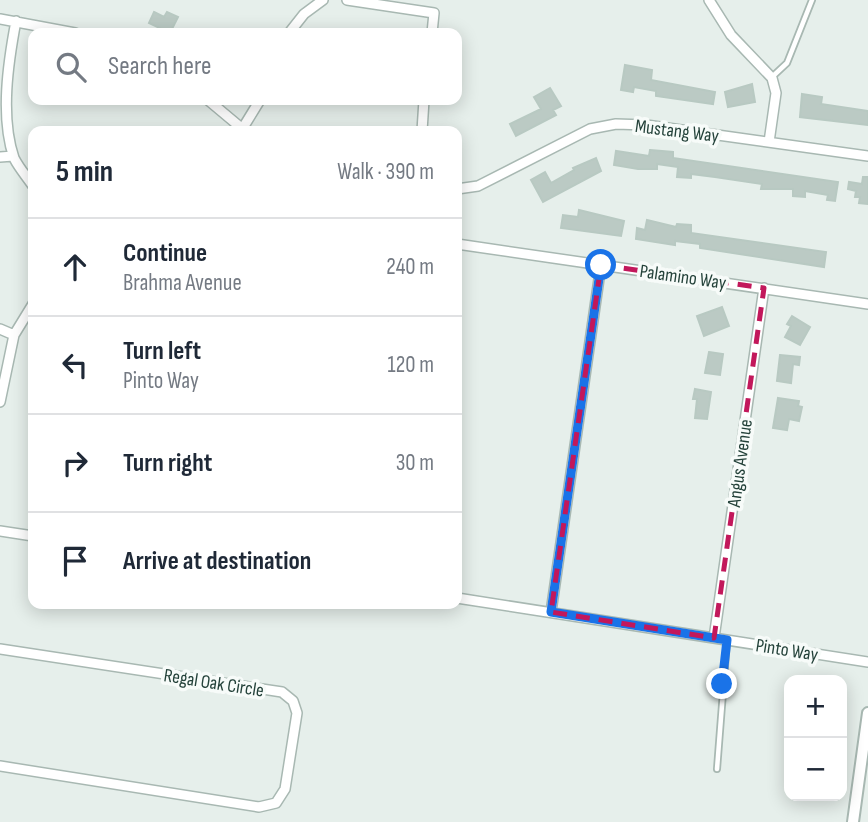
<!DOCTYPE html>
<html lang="en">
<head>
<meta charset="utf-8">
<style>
  :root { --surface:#fff; --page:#f6f6f7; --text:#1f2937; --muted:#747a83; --line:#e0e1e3 }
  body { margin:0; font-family:"Sofia Sans Condensed",sans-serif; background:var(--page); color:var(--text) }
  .controls { position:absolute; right:21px; bottom:21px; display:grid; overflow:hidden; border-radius:14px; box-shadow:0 4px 18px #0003 }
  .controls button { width:63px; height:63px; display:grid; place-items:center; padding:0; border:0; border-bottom:2px solid var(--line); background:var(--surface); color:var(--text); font:35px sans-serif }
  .stop { position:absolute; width:21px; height:21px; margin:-16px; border:5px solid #1a73e8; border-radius:50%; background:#fff }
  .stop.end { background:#1a73e8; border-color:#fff; box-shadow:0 2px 7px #0008 }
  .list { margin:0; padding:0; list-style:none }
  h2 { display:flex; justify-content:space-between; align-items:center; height:91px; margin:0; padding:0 28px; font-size:30px }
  h2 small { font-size:23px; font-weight:400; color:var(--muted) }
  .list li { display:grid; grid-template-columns:46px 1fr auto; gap:21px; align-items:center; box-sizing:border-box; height:98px; padding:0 28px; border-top:2px solid var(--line) }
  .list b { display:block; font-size:26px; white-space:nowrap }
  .list p { margin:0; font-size:23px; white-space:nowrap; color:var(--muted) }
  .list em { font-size:23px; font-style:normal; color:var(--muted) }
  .icon { flex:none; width:38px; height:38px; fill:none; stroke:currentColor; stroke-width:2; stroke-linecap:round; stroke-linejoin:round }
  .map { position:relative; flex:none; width:868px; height:822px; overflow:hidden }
  .search { position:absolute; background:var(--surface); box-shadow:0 4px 18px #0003; left:28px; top:28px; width:434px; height:77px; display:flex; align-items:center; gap:18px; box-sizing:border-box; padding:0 24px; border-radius:14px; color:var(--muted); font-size:26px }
  .panel { position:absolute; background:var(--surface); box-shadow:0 4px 18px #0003; left:28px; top:126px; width:434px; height:483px; border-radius:14px }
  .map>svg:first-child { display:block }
</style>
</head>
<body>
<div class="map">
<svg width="868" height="822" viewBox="0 0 868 822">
  <rect width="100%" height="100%" fill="#e6efeb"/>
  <path fill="#bbcac4" stroke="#b8c9c2" stroke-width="2" d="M 154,12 L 164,17 L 167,12 L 178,17 L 170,33 L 149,23 Z
    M 625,65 L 652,70 L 651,80 L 715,92 L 713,104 L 656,96 L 656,91 L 634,87 L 633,92 L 621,90 Z
    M 752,84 L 755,102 L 728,107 L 725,92 Z
    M 550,88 L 561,106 L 553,110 L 556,115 L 516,136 L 510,124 L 541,109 L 534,97 Z
    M 802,94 L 822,97 L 821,104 L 868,111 L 868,125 L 800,117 Z
    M 650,150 L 673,152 L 673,158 L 838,182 L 835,201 L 827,200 L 828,195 L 805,191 L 805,197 L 793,196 L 793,189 L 761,189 L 762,184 L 715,177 L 691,174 L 691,178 L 677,177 L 678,167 L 657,164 L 657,169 L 638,169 L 614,165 L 616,151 L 649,156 Z
    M 596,158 L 601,171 L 543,202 L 531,180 L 545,172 L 551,183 L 574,170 L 573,168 Z
    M 863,177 L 868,177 L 868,204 L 859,203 L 860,197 L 855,197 L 856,191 L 848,189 L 849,182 L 862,184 Z
    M 579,210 L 624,221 L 621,236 L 561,228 L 563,215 L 578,217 Z
    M 647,220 L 676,227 L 677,224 L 691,225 L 691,233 L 826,252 L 824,267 L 700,248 L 700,244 L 675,241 L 675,245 L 636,239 L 637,228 L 645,230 Z
    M 722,307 L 729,326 L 704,336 L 697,316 Z
    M 792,316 L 810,327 L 800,345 L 785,337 L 791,326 L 787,324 Z
    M 709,352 L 723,354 L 720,375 L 705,373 Z
    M 780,355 L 800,357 L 799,365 L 793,364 L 791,383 L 777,381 Z
    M 695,389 L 711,392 L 707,419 L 695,418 L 697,399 L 693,399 Z
    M 778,398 L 799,401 L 798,406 L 802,407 L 799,421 L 789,419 L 787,430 L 773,428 Z"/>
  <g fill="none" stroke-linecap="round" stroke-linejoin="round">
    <defs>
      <path id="service" d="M 772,77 L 787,63 L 812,0
        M 717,769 L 727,641"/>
      <path id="minor" d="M 347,0 L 434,13 L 432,33
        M 709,0 L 731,35 L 772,78 L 776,93 L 769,142
        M 0,19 L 75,33
        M 16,21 C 8,63 0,117 14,158 C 19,168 27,177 33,186
        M 289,33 L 304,14 L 323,0
        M 208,100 L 245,131
        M 241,131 L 260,100
        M 422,131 L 424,100
        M 0,157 L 13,156
        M 457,189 L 478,186 L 590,129 L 616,124 L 646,125 L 868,156
        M 457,244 L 868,304
        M 0,329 L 14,335
        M 0,402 L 14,335 L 33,304
        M 0,531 L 33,536
        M 457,598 L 868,662
        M 551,612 L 601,265
        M 714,638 L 764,288
        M 0,649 L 282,692 L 293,701 L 297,713 L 285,789 L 276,803 L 259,807 L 0,766"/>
      <path id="tertiary" d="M 853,822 L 868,713"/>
    </defs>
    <use href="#service" stroke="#a8b8b2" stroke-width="8"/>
    <use href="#minor" stroke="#a8b8b2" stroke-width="12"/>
    <use href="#tertiary" stroke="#a8b8b2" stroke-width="14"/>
    <use href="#service" stroke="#fff" stroke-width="4.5"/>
    <use href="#minor" stroke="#fff" stroke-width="9"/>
    <use href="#tertiary" stroke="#fff" stroke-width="10"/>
  </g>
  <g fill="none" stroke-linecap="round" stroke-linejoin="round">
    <path stroke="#1a73e8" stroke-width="9" d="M 601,265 L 551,612 L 727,640 L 722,684"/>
  </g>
  <path fill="none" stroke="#c2185b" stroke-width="5" stroke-dasharray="14 9" stroke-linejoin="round" d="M 601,265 L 764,288 L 714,638 L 551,612 Z"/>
  <g text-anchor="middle" stroke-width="7" stroke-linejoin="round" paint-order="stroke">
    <g font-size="19" fill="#24423a" stroke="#f7fbf9">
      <text transform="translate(677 130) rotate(7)" y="7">Mustang Way</text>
      <text transform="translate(683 276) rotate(8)" y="7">Palamino Way</text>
      <text transform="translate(739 463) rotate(-82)" y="7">Angus Avenue</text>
      <text transform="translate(787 649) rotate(9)" y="7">Pinto Way</text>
      <text transform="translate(214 682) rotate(9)" y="7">Regal Oak Circle</text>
    </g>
  </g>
</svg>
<div class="controls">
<button>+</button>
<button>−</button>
</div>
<div class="stop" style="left:601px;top:265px"></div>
<div class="stop end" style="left:722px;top:684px"></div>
<div class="search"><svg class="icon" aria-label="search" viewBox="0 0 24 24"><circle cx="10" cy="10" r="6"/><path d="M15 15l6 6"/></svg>Search here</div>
<section class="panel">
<h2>5 min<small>Walk · 390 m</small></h2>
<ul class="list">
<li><svg class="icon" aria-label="ahead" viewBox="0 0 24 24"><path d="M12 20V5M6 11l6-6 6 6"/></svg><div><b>Continue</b><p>Brahma Avenue</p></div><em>240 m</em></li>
<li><svg class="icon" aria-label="left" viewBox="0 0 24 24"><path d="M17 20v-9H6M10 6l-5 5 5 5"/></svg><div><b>Turn left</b><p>Pinto Way</p></div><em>120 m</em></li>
<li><svg class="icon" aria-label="right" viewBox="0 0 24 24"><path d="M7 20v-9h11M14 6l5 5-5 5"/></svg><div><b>Turn right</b></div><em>30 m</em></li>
<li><svg class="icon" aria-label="arrive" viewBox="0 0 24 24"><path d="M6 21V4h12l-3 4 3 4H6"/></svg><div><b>Arrive at destination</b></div></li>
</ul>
</section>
</div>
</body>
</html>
